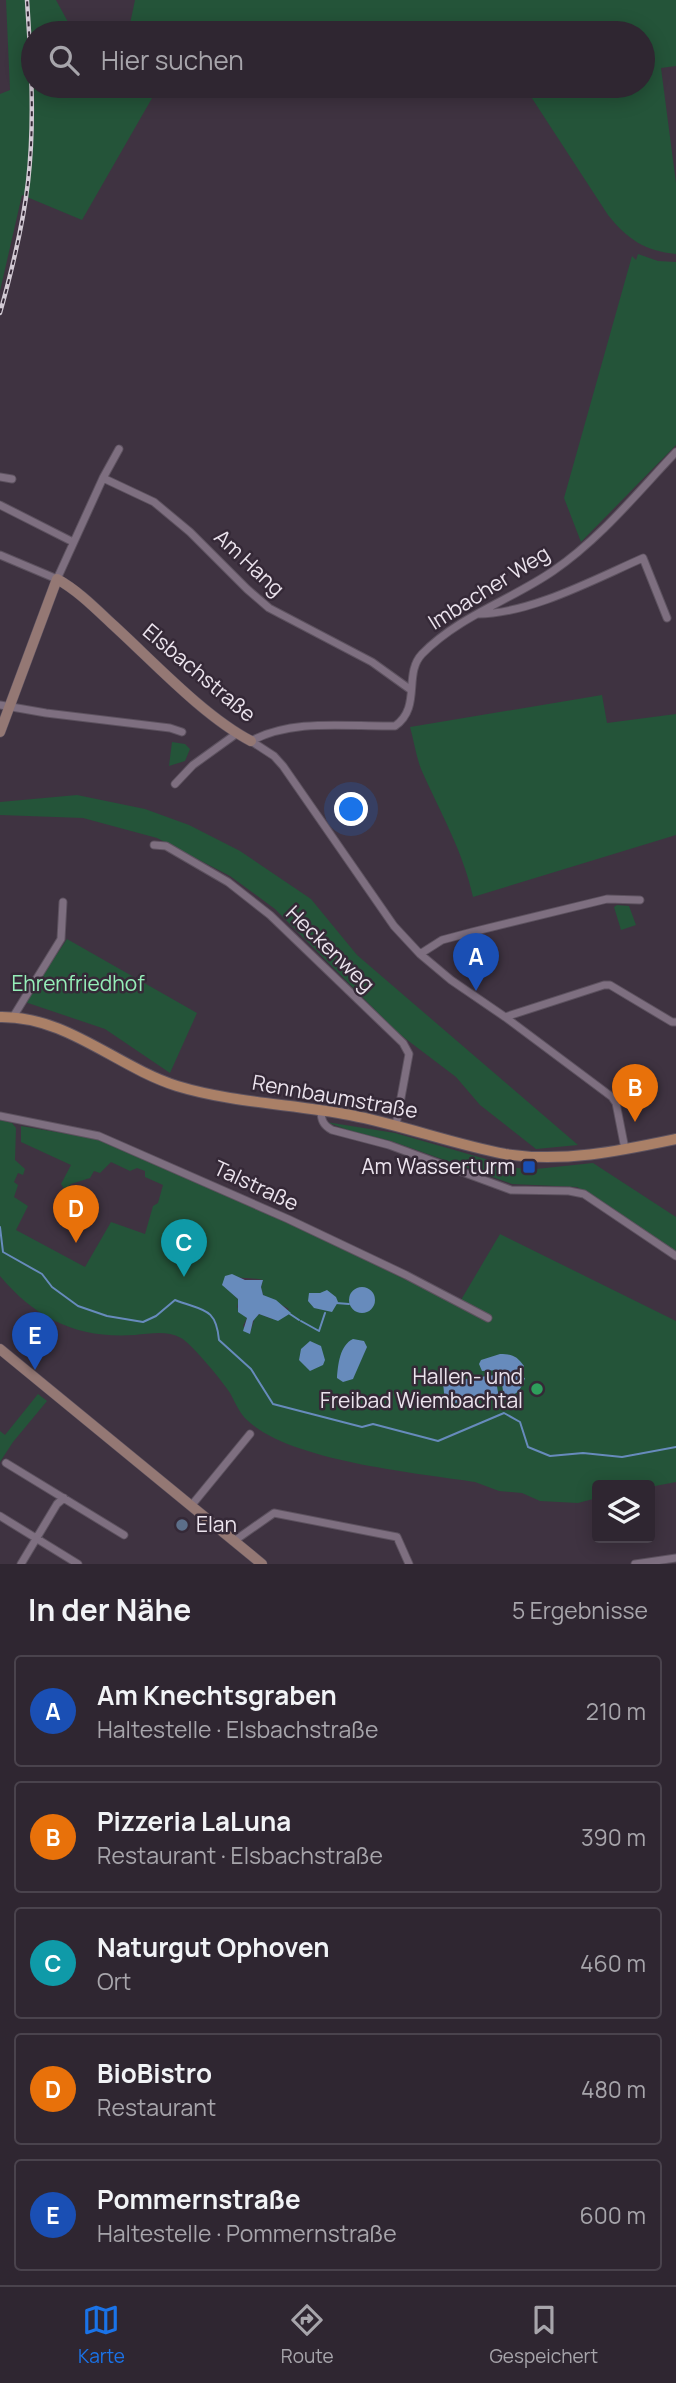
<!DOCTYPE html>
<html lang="de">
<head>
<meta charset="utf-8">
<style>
  :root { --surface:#2f2631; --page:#372e39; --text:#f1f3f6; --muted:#a7a5ab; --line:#4a434d; --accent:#1a73e8 }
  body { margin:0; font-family:Manrope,sans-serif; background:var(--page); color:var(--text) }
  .controls { position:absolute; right:21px; bottom:21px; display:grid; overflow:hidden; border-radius:7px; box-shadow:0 4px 18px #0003 }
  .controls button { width:63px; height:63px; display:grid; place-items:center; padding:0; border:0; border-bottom:2px solid var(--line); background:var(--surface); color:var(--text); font:35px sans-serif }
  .you { position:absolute; left:352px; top:810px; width:24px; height:24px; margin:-18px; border:5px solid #fff; border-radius:50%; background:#1a73e8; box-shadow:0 0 0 10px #1a73e833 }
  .badge { display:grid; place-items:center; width:46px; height:46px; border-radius:50%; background:var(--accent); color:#fff; font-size:23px; font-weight:700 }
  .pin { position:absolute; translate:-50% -58px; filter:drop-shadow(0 2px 4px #0008) }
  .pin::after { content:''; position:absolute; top:37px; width:24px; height:21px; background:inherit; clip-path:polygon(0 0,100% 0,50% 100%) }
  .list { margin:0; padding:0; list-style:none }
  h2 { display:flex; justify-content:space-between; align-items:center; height:91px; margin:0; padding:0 28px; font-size:30px }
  h2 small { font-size:23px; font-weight:400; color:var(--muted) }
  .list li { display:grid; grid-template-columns:46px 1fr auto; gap:21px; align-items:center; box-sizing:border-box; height:112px; margin:0 14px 14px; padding:0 14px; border:2px solid var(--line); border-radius:7px }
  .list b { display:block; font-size:26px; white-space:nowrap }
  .list p { margin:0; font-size:23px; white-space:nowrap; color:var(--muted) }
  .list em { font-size:23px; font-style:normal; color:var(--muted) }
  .icon { flex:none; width:38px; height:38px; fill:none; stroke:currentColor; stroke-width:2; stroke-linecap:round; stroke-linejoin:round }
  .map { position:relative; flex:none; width:676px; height:1564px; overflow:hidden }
  .search { position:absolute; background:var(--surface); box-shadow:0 4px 18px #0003; left:21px; right:21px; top:21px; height:77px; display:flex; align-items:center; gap:18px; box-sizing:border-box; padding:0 24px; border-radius:38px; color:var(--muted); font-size:26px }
  .sheet { height:721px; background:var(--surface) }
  nav { display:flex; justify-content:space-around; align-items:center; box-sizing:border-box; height:98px; border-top:2px solid var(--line); background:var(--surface); font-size:19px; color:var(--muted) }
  nav a { display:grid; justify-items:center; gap:4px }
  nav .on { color:var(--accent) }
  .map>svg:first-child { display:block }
</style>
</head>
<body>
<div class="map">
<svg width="676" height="1564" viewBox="0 0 676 1564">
  <rect width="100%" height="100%" fill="#3f3341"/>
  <path fill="#245439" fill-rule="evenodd" d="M 6,0 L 56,0 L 74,33 L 33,33 L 33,86 L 159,86 L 82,220 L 22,195 L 0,291 L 0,94 L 10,90 Z
    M 135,0 L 676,0 L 676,66 L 661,68 L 676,183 L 676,254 C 645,251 627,239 608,215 L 524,86 L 643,86 L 643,33 L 268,33 L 193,30 L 191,33 L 128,33 Z
    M 638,254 L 658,261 L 676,262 L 676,445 L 581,542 L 564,498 L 632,256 L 636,260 Z
    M 602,695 L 607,723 L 676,714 L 676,835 L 473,897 C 463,851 440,812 421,769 C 416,756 414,741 410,727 Z
    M 172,742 L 185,744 L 190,749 L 185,761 L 169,766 Z
    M 77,795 L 145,809 L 189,825 L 240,851 L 311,899 L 357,955 L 578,1145 L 536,1149 L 480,1105 L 456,1077 L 398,1033 L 275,909 L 230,876 L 157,838 L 83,818 L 0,815 L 0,802 Z
    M 617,905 L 629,906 L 636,925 L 621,930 L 614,907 Z
    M 67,939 L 197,1013 L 170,1073 L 105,1029 L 25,1002 Z
    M 0,1120 L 12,1123 L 16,1128 L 15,1160 L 25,1169 L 23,1175 L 18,1173 L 14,1182 L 18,1185 L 14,1197 L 28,1206 L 16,1230 L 85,1267 L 111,1222 L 145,1234 L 153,1206 L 158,1203 L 163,1185 L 145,1177 L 145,1171 L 137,1168 L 130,1171 L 111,1162 L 100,1173 L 94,1171 L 90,1178 L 71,1184 L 65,1190 L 61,1184 L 71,1165 L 21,1142 L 21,1126 L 97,1139 L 287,1222 L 458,1305 L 500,1234 L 676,1321 L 676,1482 L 650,1487 L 597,1485 L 597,1498 L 578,1503 L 540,1501 L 522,1493 L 499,1491 L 475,1482 C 417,1473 289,1461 247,1420 C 240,1414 235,1402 230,1393 C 224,1383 191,1343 181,1338 C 166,1330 150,1334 135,1335 C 78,1339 36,1319 0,1276 ZM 232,1275 C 243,1280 252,1277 263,1280 L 261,1287 L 263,1295 L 289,1309 L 272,1319 L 260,1314 L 255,1317 L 250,1333 L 243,1326 L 247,1318 L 237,1307 L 239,1300 L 233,1294 Z
    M 326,1122 L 395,1133 L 517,1168 L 536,1169 L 593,1163 L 676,1217 L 676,1252 L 600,1200 L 577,1187 L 512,1184 L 391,1141 L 351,1131 Z
    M 38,1394 L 47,1401 L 13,1442 L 0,1462 L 0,1431 L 5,1435 Z"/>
  <path fill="#678bbc" d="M 232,1274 L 245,1280 L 263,1280 L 261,1287 L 263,1295 L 276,1300 L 291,1313 L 278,1321 L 259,1314 L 253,1321 L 250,1334 L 243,1331 L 247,1318 L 238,1312 L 238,1299 L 222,1285 L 225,1276 Z
    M349 1300a13 13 0 1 1 26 0a13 13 0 1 1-26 0Z
    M 327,1290 L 336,1297 L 338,1302 L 332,1312 L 314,1308 L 308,1301 L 309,1293 L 320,1293 Z
    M 353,1339 L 364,1341 L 367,1347 L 353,1379 L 343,1382 L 337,1378 C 338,1364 340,1345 353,1339 Z
    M 310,1341 L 321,1346 L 325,1360 L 323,1365 L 310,1371 L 299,1360 L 301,1349 Z
    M 500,1354 C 512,1354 517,1356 524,1366 L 520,1377 L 525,1378 C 521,1390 517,1395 504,1398 L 500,1370 L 482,1371 L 479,1364 L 481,1360 Z
    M 495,1375 L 499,1398 L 445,1404 L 443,1382 Z"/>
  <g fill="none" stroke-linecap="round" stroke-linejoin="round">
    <path stroke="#678bbc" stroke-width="2" d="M 0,1227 L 3,1252 L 42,1274 L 52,1287 L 78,1306 L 107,1316 L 143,1322 L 156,1316 L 175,1300 C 203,1311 216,1307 219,1340 L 251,1369 L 273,1404 L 362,1427 L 373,1424 L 438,1441 L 504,1413 L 520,1422 L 528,1447 L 550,1456 L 583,1453 L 622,1457 L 676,1447
      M 336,1303 L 349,1304
      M 290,1314 L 299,1320
      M 301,1321 L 319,1331 L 325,1313"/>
    <defs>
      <path id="street" d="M 0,477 L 12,479
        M 103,478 L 154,502 L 190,532 L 247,589 L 269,608 L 372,662 L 411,690
        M 0,505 L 73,542
        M 0,555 L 57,579 L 103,478 L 119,449
        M 478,614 C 530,614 595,579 643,558 L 667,618
        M 0,705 L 46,713 L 170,728 L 182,732
        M 251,741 L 274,756 L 283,766 L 394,926 L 420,954 L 451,980 L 505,1017 L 612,1097 L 616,1103 L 625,1149
        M 251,741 C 294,718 348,727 395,726 C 422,707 403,674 422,654 C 459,616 511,600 553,571 C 600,539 637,493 676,452
        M 175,784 L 193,765 L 236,734
        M 154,845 L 166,846 L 228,882 L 270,915 L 403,1043 L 409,1054 L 396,1125
        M 420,954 L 442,940 L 472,932 L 607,899 L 640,900
        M 13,1017 L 61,939 L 63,902
        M 505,1017 L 604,985 L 610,985 L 672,1022 L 676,1022
        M 321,1110 C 321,1120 323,1125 332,1130 L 389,1145 L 511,1190 L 569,1191 L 584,1194 L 676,1256
        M 0,1116 L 99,1136 L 288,1219 L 406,1275 L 488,1318
        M 6,1463 L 124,1535
        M 191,1506 L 250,1434
        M 0,1516 L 78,1564
        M 234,1541 L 274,1513 L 397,1537 L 409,1564
        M 21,1564 L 57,1504 L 64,1498
        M 635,1564 L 676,1558"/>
      <path id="secondary" d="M 0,732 L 57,579 C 77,590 94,607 111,623 C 152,660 203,716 251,741
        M 0,1349 L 262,1564"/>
      <path id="primary" d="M 0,1017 C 67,1016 115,1066 177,1086 C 233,1103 293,1104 350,1115 C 402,1125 453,1144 505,1154 C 563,1163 619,1151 676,1139"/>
    </defs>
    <use href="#street" stroke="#5d525f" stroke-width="9"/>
    <use href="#secondary" stroke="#5d525f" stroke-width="11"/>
    <use href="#primary" stroke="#5d525f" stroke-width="12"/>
    <use href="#street" stroke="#7e6f80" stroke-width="7"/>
    <use href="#secondary" stroke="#947874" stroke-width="10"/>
    <use href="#primary" stroke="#aa8067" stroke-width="10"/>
    <defs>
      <path id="rail" d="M 0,313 C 12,270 23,226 28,182 C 35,121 31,61 27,0"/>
    </defs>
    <use href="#rail" stroke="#d2cad4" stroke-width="4.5"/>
    <use href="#rail" stroke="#352937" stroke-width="2" stroke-dasharray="5" stroke-linecap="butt"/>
  </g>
  <rect fill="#1a4fb4" stroke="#352937" stroke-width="2.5" x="522" y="1160" width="14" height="14" rx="3.5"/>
  <circle fill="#2e9e5b" stroke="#352937" stroke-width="2.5" cx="537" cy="1389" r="7"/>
  <circle fill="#5c6f8a" stroke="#352937" stroke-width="2.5" cx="182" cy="1525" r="7"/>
  <g text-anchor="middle" stroke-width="5" stroke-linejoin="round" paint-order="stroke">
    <g font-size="21" fill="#ebe3ed" stroke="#352937">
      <text transform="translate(249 563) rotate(43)" y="7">Am Hang</text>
      <text transform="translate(489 588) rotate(-32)" y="7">Imbacher Weg</text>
      <text transform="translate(199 673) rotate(40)" y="7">Elsbachstraße</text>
      <text transform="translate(330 949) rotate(44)" y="7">Heckenweg</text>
      <text transform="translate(335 1097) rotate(10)" y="7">Rennbaumstraße</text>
      <text transform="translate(256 1186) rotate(25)" y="7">Talstraße</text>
    </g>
    <g font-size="21" fill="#95eeb8" stroke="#352937">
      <text x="78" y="991">Ehrenfriedhof</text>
    </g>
    <g font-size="21" fill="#ebe3ed" stroke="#352937" text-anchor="end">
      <text x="515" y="1174">Am Wasserturm</text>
      <text x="523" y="1384">Hallen- und<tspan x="523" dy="24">Freibad Wiembachtal</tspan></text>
      <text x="196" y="1532" text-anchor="start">Elan</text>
    </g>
  </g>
</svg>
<div class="controls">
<button><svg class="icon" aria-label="layers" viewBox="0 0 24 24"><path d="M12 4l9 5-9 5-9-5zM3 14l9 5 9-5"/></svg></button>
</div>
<div class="you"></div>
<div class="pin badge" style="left:476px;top:991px;background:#1a4fb4">A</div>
<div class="pin badge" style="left:635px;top:1122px;background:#e8710a">B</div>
<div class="pin badge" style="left:184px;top:1277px;background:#0f9aa8">C</div>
<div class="pin badge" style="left:76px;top:1243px;background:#e8710a">D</div>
<div class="pin badge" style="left:35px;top:1370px;background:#1a4fb4">E</div>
<div class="search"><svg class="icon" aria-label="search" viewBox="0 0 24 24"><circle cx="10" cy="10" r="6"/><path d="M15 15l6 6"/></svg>Hier suchen</div>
</div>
<section class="sheet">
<h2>In der Nähe<small>5 Ergebnisse</small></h2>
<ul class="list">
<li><span class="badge" style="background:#1a4fb4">A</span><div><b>Am Knechtsgraben</b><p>Haltestelle · Elsbachstraße</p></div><em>210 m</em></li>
<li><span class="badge" style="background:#e8710a">B</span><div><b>Pizzeria LaLuna</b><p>Restaurant · Elsbachstraße</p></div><em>390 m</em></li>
<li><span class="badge" style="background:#0f9aa8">C</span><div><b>Naturgut Ophoven</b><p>Ort</p></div><em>460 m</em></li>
<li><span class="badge" style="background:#e8710a">D</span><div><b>BioBistro</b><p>Restaurant</p></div><em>480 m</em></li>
<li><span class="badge" style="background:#1a4fb4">E</span><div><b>Pommernstraße</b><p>Haltestelle · Pommernstraße</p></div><em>600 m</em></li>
</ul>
</section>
<nav>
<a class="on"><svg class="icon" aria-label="map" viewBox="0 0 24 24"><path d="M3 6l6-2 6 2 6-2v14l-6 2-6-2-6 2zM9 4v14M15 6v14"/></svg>Karte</a>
<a><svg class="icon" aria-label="directions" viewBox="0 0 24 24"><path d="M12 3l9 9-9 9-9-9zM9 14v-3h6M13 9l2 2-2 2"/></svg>Route</a>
<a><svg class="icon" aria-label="saved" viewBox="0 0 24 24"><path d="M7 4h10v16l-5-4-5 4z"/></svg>Gespeichert</a>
</nav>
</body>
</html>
